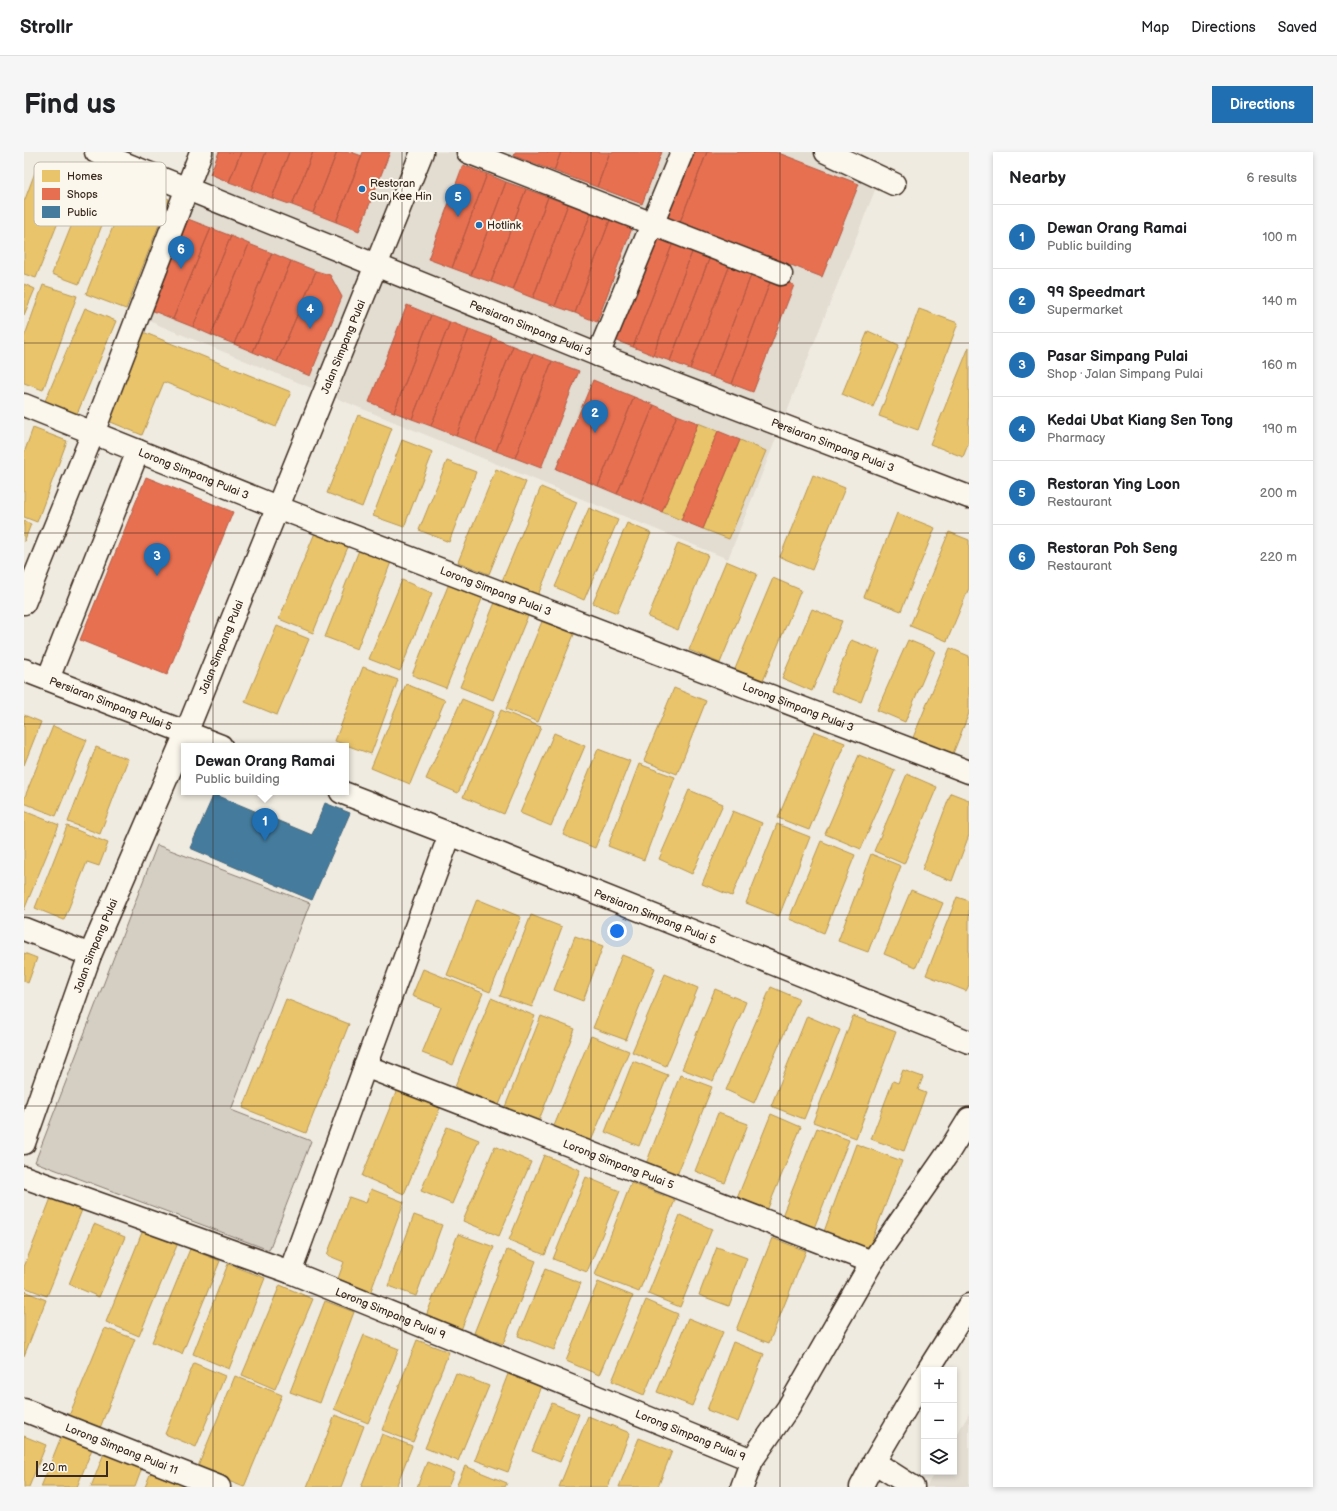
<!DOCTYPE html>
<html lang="en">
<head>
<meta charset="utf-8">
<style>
  :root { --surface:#fff; --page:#f6f6f6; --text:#202124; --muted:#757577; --line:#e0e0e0; --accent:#1f6fb2 }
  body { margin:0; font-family:"Balsamiq Sans",sans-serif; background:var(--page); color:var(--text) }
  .controls { position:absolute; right:12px; bottom:12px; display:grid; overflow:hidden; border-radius:0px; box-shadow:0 2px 6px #0003 }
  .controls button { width:36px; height:36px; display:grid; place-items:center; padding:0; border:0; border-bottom:1px solid var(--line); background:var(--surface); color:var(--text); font:20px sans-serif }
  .scale { position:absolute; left:12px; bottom:10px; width:72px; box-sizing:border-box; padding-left:4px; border:2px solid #3b2a1e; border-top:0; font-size:11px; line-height:14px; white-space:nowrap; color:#3b2a1e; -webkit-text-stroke:3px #fbf7ec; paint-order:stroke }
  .you { position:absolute; left:593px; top:779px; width:14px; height:14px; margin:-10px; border:3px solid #fff; border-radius:50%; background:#1a73e8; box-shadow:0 0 0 6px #1a73e833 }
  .badge { display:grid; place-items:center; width:26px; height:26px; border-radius:50%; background:var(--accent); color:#fff; font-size:13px; font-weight:700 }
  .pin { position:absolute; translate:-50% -33px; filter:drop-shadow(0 1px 2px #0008) }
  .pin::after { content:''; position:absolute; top:21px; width:14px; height:12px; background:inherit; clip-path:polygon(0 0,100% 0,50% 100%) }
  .popup { position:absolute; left:157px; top:591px; width:168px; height:52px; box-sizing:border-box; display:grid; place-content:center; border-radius:0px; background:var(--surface); filter:drop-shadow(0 1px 3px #0005); font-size:13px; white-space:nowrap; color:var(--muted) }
  .popup b { font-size:15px; color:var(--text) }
  .popup::after { content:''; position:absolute; left:50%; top:100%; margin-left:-8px; border:8px solid transparent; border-top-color:var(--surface) }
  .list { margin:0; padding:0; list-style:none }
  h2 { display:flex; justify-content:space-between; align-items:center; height:52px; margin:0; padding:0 16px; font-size:17px }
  h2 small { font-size:13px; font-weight:400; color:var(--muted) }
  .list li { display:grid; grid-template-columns:26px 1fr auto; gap:12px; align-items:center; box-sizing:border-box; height:64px; padding:0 16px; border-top:1px solid var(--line) }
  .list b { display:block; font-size:15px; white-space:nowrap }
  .list p { margin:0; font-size:13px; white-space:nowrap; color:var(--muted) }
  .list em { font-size:13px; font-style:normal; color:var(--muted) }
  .icon { flex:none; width:22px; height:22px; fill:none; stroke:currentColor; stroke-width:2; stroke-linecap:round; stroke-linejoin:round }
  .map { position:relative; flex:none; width:945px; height:1335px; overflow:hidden; border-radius:0px }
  header { display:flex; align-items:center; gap:24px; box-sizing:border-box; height:56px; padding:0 20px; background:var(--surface); border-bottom:1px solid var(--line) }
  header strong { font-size:19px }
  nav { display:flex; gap:22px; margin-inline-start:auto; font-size:14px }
  .intro { display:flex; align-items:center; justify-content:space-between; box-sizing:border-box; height:96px; padding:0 24px }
  h1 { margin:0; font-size:28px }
  .button { padding:10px 18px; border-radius:0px; background:var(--accent); color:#fff; font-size:14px; font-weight:700 }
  main { display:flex; gap:24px; padding:0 24px }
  aside { flex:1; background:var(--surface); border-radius:0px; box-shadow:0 2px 6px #0003 }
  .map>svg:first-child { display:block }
</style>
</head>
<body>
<header>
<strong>Strollr</strong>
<nav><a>Map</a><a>Directions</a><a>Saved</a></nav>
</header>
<div class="intro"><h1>Find us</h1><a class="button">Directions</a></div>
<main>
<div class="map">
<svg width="945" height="1335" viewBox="0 0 945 1335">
  <rect width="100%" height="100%" fill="#f0ebe0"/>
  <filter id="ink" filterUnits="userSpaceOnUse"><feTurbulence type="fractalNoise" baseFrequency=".025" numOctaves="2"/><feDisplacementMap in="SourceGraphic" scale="8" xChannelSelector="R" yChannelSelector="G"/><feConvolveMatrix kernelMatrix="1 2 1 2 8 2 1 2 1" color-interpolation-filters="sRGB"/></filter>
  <g filter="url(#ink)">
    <path fill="#e2dcd1" d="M 175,0 L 788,0 L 855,28 L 704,407 L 115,165 Z
      M 945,1262 L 945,1335 L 902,1335 L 911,1320 L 930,1320 L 930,1287 Z"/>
    <path fill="#d5cec3" stroke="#887c70" d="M 133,693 L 286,751 L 207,958 L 287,989 L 245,1098 L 11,1010 Z"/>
    <path fill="#e9c46a" stroke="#b59653" d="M 13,15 L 50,30 L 12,126 L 0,122 L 0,50 Z
      M 106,32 L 145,47 L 102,157 L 62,142 Z
      M 63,35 L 89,45 L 55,132 L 28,122 Z
      M 0,132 L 11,137 L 0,163 Z
      M 19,133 L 53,144 L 19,238 L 0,231 L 0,186 Z
      M 61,156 L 92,169 L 53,262 L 21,249 Z
      M 895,157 L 934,171 L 894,278 L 855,264 Z
      M 844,179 L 875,193 L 849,255 L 818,242 Z
      M 119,180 L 267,240 L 252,275 L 140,230 L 118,283 L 82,268 Z
      M 945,195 L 945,290 L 939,305 L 906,292 Z
      M 334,263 L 368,276 L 338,355 L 303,341 Z
      M 674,271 L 694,279 L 657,368 L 638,360 Z
      M 9,276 L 43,289 L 13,370 L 0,365 L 0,301 Z
      M 378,288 L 409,300 L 380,375 L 349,364 Z
      M 716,288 L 742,299 L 705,387 L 679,377 Z
      M 423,309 L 452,320 L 425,390 L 395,378 Z
      M 472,317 L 502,330 L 465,422 L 434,410 Z
      M 789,323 L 821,336 L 788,418 L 756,405 Z
      M 517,335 L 553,350 L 514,443 L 478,429 Z
      M 565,356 L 594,368 L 560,448 L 531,435 Z
      M 873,361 L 911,376 L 877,459 L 840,445 Z
      M 0,369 L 7,372 L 0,390 Z
      M 603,371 L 627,381 L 593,461 L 569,451 Z
      M 293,376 L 326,390 L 289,481 L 255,467 Z
      M 925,380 L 945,388 L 945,436 L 923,489 L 886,474 Z
      M 654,391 L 684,403 L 654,478 L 624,465 Z
      M 337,393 L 369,405 L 333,497 L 301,485 Z
      M 702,409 L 733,422 L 696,511 L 665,498 Z
      M 749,426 L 777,438 L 739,529 L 711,517 Z
      M 378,428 L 408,441 L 376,519 L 345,507 Z
      M 426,429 L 460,442 L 422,536 L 388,523 Z
      M 472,448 L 505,461 L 469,548 L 436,535 Z
      M 788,457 L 818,469 L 788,539 L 758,526 Z
      M 519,467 L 551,480 L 514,570 L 482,557 Z
      M 253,474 L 285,487 L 253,563 L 221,550 Z
      M 827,488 L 856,499 L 837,550 L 807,539 Z
      M 884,488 L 911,499 L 881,570 L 853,558 Z
      M 926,496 L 945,504 L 945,561 L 928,604 L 888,588 Z
      M 339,515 L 374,528 L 347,602 L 311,589 Z
      M 382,532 L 421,548 L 386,632 L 347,616 Z
      M 650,536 L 682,549 L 653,622 L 620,609 Z
      M 438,547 L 470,560 L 434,641 L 402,627 Z
      M 477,558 L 517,575 L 480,662 L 439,645 Z
      M 0,563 L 17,570 L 0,613 Z
      M 29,574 L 63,588 L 32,664 L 0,651 L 0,647 Z
      M 790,579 L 821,591 L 785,678 L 754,666 Z
      M 530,581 L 561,594 L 527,674 L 496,661 Z
      M 72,595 L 104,607 L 76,682 L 44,670 Z
      M 574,597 L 606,609 L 571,696 L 539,683 Z
      M 835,603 L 871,618 L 837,697 L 801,682 Z
      M 615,612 L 651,625 L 620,708 L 584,694 Z
      M 883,622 L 913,635 L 880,712 L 850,699 Z
      M 665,638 L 699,652 L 668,722 L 635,707 Z
      M 927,641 L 945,648 L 945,683 L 928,729 L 898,718 Z
      M 0,659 L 35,673 L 0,758 Z
      M 709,659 L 738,671 L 708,744 L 678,732 Z
      M 753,672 L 786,685 L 755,764 L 722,751 Z
      M 43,674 L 84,691 L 75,714 L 63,710 L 40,768 L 11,756 Z
      M 797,689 L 831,703 L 800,781 L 765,767 Z
      M 847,702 L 877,714 L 844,800 L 814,789 Z
      M 887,738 L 919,751 L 892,815 L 860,802 Z
      M 933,745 L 945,749 L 945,833 L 942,839 L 902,823 Z
      M 453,747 L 497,765 L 466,840 L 423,823 Z
      M 507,763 L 538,775 L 508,855 L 476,844 Z
      M 551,784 L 579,794 L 559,849 L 530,838 Z
      M 0,801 L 13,806 L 4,831 L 0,829 Z
      M 598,803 L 631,816 L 602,888 L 569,876 Z
      M 399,817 L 459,841 L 429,913 L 398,901 L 417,855 L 388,844 Z
      M 641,822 L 674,836 L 642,914 L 608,900 Z
      M 747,835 L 775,847 L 730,951 L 702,938 Z
      M 691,837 L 722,850 L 689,929 L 658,917 Z
      M 467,846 L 511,864 L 475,953 L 431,935 Z
      M 262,847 L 325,872 L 282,981 L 219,956 Z
      M 517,864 L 551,877 L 515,968 L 481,955 Z
      M 783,864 L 816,878 L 780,967 L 747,954 Z
      M 829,864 L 872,880 L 832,986 L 789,970 Z
      M 567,884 L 605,899 L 567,989 L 530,974 Z
      M 609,909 L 644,923 L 615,994 L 581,980 Z
      M 879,918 L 899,925 L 894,938 L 902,941 L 880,999 L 847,987 L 869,929 L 874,931 Z
      M 656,923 L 688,935 L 653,1023 L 622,1012 Z
      M 373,938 L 416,956 L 380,1042 L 338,1024 Z
      M 694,961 L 724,972 L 701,1031 L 671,1019 Z
      M 747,962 L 777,975 L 742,1061 L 712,1049 Z
      M 423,975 L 455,988 L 428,1052 L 397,1039 Z
      M 793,976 L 825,988 L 790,1076 L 758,1064 Z
      M 832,992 L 878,1009 L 843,1101 L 798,1085 Z
      M 471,994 L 507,1010 L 475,1084 L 439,1069 Z
      M 520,1003 L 556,1018 L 521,1103 L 485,1088 Z
      M 562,1025 L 596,1039 L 563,1120 L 529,1107 Z
      M 607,1031 L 651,1048 L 615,1140 L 571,1123 Z
      M 347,1037 L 380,1050 L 345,1144 L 312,1132 L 320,1110 L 303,1103 L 325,1045 L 342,1051 Z
      M 29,1041 L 60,1053 L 23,1144 L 0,1135 L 0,1115 Z
      M 390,1063 L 418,1073 L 392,1144 L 364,1134 Z
      M 656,1063 L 688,1077 L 656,1155 L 624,1142 Z
      M 70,1072 L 101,1085 L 75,1145 L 45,1132 Z
      M 119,1078 L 154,1091 L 115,1184 L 82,1170 Z
      M 434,1082 L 470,1095 L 437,1178 L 402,1164 Z
      M 748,1086 L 782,1099 L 745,1191 L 712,1178 Z
      M 693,1095 L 723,1106 L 705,1154 L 675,1143 Z
      M 166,1097 L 196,1109 L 158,1202 L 128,1190 Z
      M 483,1098 L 512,1109 L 479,1192 L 450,1181 Z
      M 204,1112 L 241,1126 L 205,1217 L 169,1202 Z
      M 521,1117 L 557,1131 L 530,1198 L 494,1184 Z
      M 574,1130 L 609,1144 L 575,1223 L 542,1209 Z
      M 256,1133 L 289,1147 L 251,1237 L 218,1223 Z
      M 0,1139 L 22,1148 L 0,1204 Z
      M 622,1148 L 654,1162 L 620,1243 L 588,1229 Z
      M 301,1149 L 330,1160 L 296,1251 L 266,1240 Z
      M 664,1166 L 699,1180 L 668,1254 L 633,1240 Z
      M 81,1176 L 111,1187 L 76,1276 L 45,1264 Z
      M 340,1183 L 375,1197 L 344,1271 L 310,1257 Z
      M 393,1188 L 425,1200 L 389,1290 L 358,1278 Z
      M 709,1190 L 740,1202 L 714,1270 L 683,1258 Z
      M 170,1211 L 201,1224 L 172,1295 L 141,1282 Z
      M 432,1221 L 465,1234 L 434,1309 L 401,1296 Z
      M 484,1222 L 517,1234 L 484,1320 L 451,1308 Z
      M 211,1224 L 258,1243 L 220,1335 L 173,1317 Z
      M 528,1251 L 555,1262 L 536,1310 L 508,1299 Z
      M 311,1263 L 340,1274 L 317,1335 L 283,1335 Z
      M 564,1264 L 606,1281 L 584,1335 L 535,1335 Z
      M 39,1280 L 70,1292 L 53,1335 L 17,1335 Z
      M 358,1282 L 388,1294 L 372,1335 L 337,1335 Z
      M 0,1284 L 22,1293 L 5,1335 L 0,1335 Z
      M 615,1286 L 648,1299 L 634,1335 L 595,1335 Z
      M 80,1301 L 118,1316 L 111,1335 L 67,1335 Z
      M 403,1310 L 430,1321 L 424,1335 L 393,1335 Z
      M 441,1314 L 483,1331 L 481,1335 L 432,1335 Z
      M 129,1315 L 164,1328 L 161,1335 L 121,1335 Z"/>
    <path fill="#e76f51" stroke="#b35a42" d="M 195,0 L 217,0 L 205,30 L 186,22 Z
      M 217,0 L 242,0 L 227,38 L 205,30 Z
      M 242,0 L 265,0 L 248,46 L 227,38 Z
      M 265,0 L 289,0 L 268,53 L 248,46 Z
      M 289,0 L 313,0 L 289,61 L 268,53 Z
      M 313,0 L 327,0 L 338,4 L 312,70 L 289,61 Z
      M 339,0 L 366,0 L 335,79 L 312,70 Z
      M 491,0 L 537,0 L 530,19 L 490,4 Z
      M 537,0 L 586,0 L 573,35 L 530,19 Z
      M 586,0 L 638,0 L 618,52 L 573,35 Z
      M 661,0 L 683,0 L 656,70 L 636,62 Z
      M 683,0 L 752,0 L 835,32 L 798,125 L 656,70 Z
      M 439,13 L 463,22 L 428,116 L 404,107 Z
      M 463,22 L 482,30 L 447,123 L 428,116 Z
      M 482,30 L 502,37 L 467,130 L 447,123 Z
      M 502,37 L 524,45 L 489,138 L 467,130 Z
      M 524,45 L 544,52 L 509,146 L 489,138 Z
      M 544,52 L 567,61 L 531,154 L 509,146 Z
      M 567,61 L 586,68 L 551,161 L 531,154 Z
      M 164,67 L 187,76 L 149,167 L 127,158 Z
      M 586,68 L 608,76 L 573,170 L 551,161 Z
      M 187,76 L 207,84 L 169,175 L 149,167 Z
      M 628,80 L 650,88 L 609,195 L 588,187 Z
      M 207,84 L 225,92 L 187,183 L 169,175 Z
      M 650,88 L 670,95 L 629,203 L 609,195 Z
      M 225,92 L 248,101 L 210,192 L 187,183 Z
      M 670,95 L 687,102 L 646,209 L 629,203 Z
      M 248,101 L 267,109 L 229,200 L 210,192 Z
      M 687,102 L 707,110 L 666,217 L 646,209 Z
      M 267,109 L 292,119 L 253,210 L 229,200 Z
      M 707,110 L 729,118 L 688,225 L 666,217 Z
      M 729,118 L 748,125 L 708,232 L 688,225 Z
      M 292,119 L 306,123 L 318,145 L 286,224 L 253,210 Z
      M 748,125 L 770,133 L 729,240 L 708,232 Z
      M 383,153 L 407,163 L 370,260 L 345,250 Z
      M 407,163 L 426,170 L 388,267 L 370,260 Z
      M 426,170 L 445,177 L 407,274 L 388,267 Z
      M 445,177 L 469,186 L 432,284 L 407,274 Z
      M 469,186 L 489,194 L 451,291 L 432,284 Z
      M 489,194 L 509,202 L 472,299 L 451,291 Z
      M 509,202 L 528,209 L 491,306 L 472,299 Z
      M 528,209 L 555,219 L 517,316 L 491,306 Z
      M 569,228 L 610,245 L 574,334 L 532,317 Z
      M 610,245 L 630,253 L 593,342 L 574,334 Z
      M 630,253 L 653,263 L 617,351 L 593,342 Z
      M 653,263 L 674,271 L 638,360 L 617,351 Z
      M 694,279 L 716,288 L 679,377 L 657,368 Z
      M 122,325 L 209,360 L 143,523 L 56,488 Z"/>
    <path fill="#457b9d" stroke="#426377" d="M 190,642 L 288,683 L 301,651 L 326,661 L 288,748 L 166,696 Z"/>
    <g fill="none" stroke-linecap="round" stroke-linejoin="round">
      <defs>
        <g id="minor">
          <path id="s1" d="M 72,0 L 574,203 L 945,345"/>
          <path d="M 444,0 L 757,122"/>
          <path d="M 802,0 L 870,32"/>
          <path d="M 574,203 L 658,0"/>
          <path id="s2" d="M 0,253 L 253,355 L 945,620"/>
          <path d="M 0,451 L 69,281 L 177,0"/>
          <path id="s3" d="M 0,518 L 197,594"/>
          <path d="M 24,527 L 114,299"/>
          <path id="s4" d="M 317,640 L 426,682 L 945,890"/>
          <path d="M 0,777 L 66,803"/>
          <path id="s5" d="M 341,914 L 848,1110"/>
          <path id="s6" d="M 0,991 L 66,803 L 162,581 L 398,0"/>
          <path id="s7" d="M 0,1025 L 266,1120 L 728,1308"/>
          <path d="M 266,1120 L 426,682"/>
          <path id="s8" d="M 0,1258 L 195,1335"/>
          <path d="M 850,1310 L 889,1335"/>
          <path d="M 718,1335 L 728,1308 L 764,1256 L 848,1110 L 924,1001 L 945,967"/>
        </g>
        <path id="major" d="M 904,1218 L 945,1153
          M 837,1335 L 850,1310 L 900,1225"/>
      </defs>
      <use href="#minor" stroke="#3b2a1e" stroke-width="25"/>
      <use href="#major" stroke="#3b2a1e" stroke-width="25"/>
      <use href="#minor" stroke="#fbf7ec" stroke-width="22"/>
      <use href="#major" stroke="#fbf7ec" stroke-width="22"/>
    </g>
  </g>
  <path fill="none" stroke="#3b2a1e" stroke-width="1" stroke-opacity="0.55" d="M 189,0 L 189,1335M 378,0 L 378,1335M 567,0 L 567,1335M 756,0 L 756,1335M 0,191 L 945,191M 0,381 L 945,381M 0,572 L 945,572M 0,763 L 945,763M 0,954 L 945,954M 0,1144 L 945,1144"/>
  <g fill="#1f6fb2" stroke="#fbf7ec" stroke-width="1.5">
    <circle cx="338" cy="37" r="4"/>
    <circle cx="455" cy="73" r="4"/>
  </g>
  <g text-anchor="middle" stroke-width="4" stroke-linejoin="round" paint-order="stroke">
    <g font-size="11" fill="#3b2a1e" stroke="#fbf7ec" text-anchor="start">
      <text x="346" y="35">Restoran<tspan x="346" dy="13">Sun Kee Hin</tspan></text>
      <text x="463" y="77">Hotlink</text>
    </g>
    <g font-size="11" fill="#3b2a1e" stroke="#fbf7ec">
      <text dy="4" stroke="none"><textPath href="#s1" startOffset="469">Persiaran Simpang Pulai 3</textPath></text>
      <text dy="4" stroke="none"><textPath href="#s6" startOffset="858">Jalan Simpang Pulai</textPath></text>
      <text dy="4" stroke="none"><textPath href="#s1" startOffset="793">Persiaran Simpang Pulai 3</textPath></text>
      <text dy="4" stroke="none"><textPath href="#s2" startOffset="183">Lorong Simpang Pulai 3</textPath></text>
      <text dy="4" stroke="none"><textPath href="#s2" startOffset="507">Lorong Simpang Pulai 3</textPath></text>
      <text dy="4" stroke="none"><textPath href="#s6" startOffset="534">Jalan Simpang Pulai</textPath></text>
      <text dy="4" stroke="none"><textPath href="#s3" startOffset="93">Persiaran Simpang Pulai 5</textPath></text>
      <text dy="4" stroke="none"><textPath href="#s2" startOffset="831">Lorong Simpang Pulai 3</textPath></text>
      <text dy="4" stroke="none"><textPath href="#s4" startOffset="338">Persiaran Simpang Pulai 5</textPath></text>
      <text dy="4" stroke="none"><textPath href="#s6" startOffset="210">Jalan Simpang Pulai</textPath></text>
      <text dy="4" stroke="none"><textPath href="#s5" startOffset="272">Lorong Simpang Pulai 5</textPath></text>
      <text dy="4" stroke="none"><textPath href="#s7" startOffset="391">Lorong Simpang Pulai 9</textPath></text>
      <text dy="4" stroke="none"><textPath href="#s7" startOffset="715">Lorong Simpang Pulai 9</textPath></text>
      <text dy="4" stroke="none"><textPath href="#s8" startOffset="105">Lorong Simpang Pulai 11</textPath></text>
    </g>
  </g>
  <rect x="10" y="10" width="132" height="64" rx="6" fill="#fbf7ec" stroke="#c1baae" stroke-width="1"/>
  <rect x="18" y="18" width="18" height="12" fill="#e9c46a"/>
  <rect x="18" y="36" width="18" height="12" fill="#e76f51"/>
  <rect x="18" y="54" width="18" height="12" fill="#457b9d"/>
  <g font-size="11" fill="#3b2a1e">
    <text x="43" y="28">Homes</text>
    <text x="43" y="46">Shops</text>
    <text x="43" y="64">Public</text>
  </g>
</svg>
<div class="controls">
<button>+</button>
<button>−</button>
<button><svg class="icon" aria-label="layers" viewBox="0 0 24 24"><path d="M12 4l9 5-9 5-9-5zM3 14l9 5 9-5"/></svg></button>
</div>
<div class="scale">20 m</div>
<div class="you"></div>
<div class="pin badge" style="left:241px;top:689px">1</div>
<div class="popup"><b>Dewan Orang Ramai</b>Public building</div>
<div class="pin badge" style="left:571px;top:281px">2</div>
<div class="pin badge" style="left:133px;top:424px">3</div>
<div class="pin badge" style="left:286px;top:177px">4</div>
<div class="pin badge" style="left:434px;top:65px">5</div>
<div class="pin badge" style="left:157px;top:117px">6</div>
</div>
<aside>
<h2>Nearby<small>6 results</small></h2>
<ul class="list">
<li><span class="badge">1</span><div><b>Dewan Orang Ramai</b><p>Public building</p></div><em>100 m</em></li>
<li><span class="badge">2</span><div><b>99 Speedmart</b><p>Supermarket</p></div><em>140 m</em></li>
<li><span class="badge">3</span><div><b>Pasar Simpang Pulai</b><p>Shop · Jalan Simpang Pulai</p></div><em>160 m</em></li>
<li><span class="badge">4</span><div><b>Kedai Ubat Kiang Sen Tong</b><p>Pharmacy</p></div><em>190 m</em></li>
<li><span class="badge">5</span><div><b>Restoran Ying Loon</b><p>Restaurant</p></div><em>200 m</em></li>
<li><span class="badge">6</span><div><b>Restoran Poh Seng</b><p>Restaurant</p></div><em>220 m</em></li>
</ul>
</aside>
</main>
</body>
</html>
